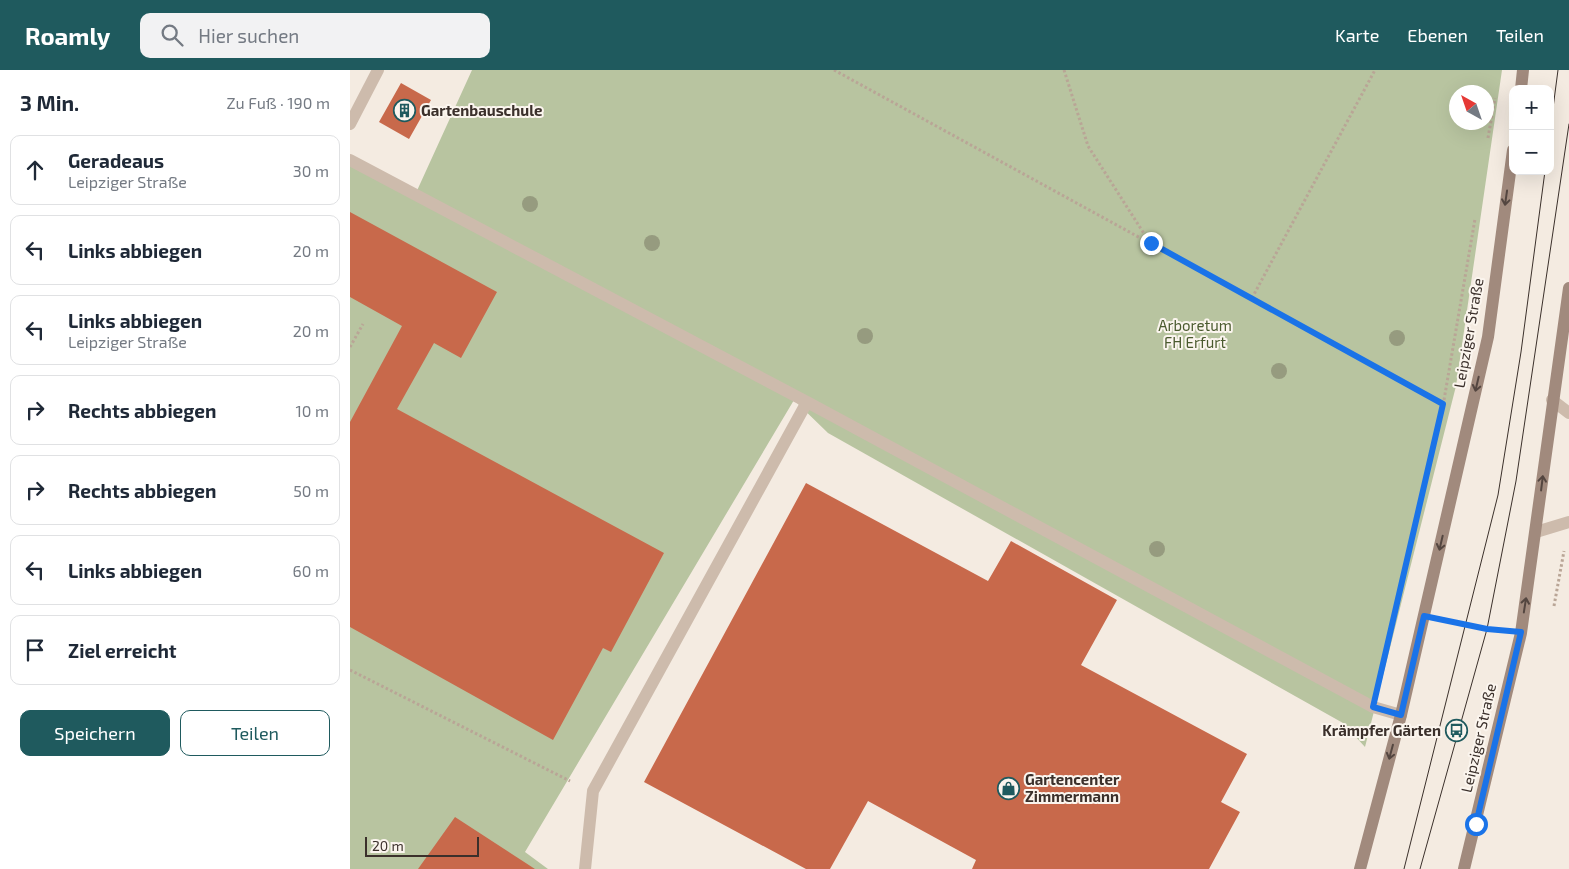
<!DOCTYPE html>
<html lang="de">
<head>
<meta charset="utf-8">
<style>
  :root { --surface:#fff; --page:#f2f2f3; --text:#1f2937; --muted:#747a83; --line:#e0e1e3; --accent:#1f5a5e }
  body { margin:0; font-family:"Exo 2",sans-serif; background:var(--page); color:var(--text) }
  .controls { position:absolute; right:15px; top:15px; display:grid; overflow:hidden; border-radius:10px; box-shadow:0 5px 20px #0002 }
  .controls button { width:45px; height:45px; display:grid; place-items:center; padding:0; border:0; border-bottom:1px solid var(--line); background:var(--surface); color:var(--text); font:25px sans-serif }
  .compass { position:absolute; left:1099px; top:15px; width:45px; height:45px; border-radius:50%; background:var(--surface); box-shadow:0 5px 20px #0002; rotate:320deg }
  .scale { position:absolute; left:15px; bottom:12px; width:114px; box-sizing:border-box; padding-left:5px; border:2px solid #3b302b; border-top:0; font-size:14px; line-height:18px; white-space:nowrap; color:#3b302b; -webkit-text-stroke:4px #fbf5ee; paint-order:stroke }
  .stop { position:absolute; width:15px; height:15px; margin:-11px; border:4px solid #1a73e8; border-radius:50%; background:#fff }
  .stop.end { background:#1a73e8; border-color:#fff; box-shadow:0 1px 5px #0008 }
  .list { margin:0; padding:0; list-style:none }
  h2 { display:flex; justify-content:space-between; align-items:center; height:65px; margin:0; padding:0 20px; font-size:21px }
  h2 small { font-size:16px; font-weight:400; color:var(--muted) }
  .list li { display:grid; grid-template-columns:32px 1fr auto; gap:15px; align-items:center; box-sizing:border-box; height:70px; margin:0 10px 10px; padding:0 10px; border:1px solid var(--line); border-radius:10px }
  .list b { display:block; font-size:19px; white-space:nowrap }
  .list p { margin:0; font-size:16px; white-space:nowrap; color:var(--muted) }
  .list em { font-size:16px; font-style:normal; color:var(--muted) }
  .actions { display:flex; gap:10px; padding:15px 20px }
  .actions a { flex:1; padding:11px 0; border:1px solid var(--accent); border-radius:10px; text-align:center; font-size:18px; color:var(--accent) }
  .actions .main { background:var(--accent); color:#fff }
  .icon { flex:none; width:28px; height:28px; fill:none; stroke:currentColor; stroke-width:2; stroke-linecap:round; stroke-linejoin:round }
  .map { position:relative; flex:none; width:1219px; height:799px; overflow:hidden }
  header { display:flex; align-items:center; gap:30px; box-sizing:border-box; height:70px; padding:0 25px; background:var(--accent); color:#fff }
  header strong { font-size:24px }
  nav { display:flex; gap:28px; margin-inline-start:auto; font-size:18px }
  .search { width:350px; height:45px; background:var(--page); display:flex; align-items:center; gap:12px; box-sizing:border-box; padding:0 18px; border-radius:10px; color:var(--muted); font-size:19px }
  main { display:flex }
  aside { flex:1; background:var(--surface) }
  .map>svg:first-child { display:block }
</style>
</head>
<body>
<header>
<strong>Roamly</strong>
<div class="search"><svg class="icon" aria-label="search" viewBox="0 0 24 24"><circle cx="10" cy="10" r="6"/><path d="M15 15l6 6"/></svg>Hier suchen</div>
<nav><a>Karte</a><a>Ebenen</a><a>Teilen</a></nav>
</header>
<main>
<aside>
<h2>3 Min.<small>Zu Fuß · 190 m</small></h2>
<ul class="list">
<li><svg class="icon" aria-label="ahead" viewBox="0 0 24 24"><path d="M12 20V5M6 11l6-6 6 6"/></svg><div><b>Geradeaus</b><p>Leipziger Straße</p></div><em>30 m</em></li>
<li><svg class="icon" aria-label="left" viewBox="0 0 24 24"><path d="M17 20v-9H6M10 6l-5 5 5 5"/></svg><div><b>Links abbiegen</b></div><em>20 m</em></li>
<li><svg class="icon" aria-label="left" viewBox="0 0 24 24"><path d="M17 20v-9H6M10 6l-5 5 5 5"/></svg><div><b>Links abbiegen</b><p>Leipziger Straße</p></div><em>20 m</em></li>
<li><svg class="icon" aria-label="right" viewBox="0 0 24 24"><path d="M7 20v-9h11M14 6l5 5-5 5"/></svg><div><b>Rechts abbiegen</b></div><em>10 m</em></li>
<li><svg class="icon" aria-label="right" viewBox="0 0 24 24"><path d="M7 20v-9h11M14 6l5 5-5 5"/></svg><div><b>Rechts abbiegen</b></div><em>50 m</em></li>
<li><svg class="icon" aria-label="left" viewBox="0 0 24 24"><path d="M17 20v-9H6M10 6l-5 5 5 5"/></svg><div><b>Links abbiegen</b></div><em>60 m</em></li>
<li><svg class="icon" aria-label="arrive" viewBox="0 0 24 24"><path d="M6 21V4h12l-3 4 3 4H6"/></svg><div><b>Ziel erreicht</b></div></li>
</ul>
<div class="actions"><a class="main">Speichern</a><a>Teilen</a></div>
</aside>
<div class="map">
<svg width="1219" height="799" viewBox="0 0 1219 799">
  <rect width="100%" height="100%" fill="#f4ebe1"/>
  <path fill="#b8c4a0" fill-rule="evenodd" d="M 122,0 L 1152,0 L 1106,316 L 1015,677 L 993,653 L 478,363 L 444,330 L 175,782 L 198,799 L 0,799 L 0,91 L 65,125 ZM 1106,22 L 1136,22 L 1136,52 L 1106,52 Z"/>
  <path fill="#c8694b" d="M 51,13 L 81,30 L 59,69 L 29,52 Z
    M 0,142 L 147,222 L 111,288 L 84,273 L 47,339 L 314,483 L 261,582 L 253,578 L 203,670 L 0,557 L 0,352 L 52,256 L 0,227 Z
    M 456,413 L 638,511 L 661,471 L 767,530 L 731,595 L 897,684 L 871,732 L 890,742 L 859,799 L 622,799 L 626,790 L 518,731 L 480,799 L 456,799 L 294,712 Z
    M 105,747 L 185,799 L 68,799 Z"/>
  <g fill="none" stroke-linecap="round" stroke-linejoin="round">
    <path stroke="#b9a596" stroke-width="3" stroke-dasharray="2.5 2.5" stroke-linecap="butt" d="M 484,0 L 1093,334
      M 714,0 L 738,76 L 800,173
      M 1138,68 L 1145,28
      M 902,228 L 1025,0
      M 0,277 L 13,254
      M 1094,330 L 1125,149
      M 1204,536 L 1214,481
      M 1100,552 L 1145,560
      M 0,600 L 220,711
      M 1029,610 L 1048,531"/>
    <path stroke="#cdbbac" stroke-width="12" d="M 0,54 L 28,0
      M 0,90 L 457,332
      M 1202,330 L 1219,343
      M 1186,462 L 1219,452
      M 235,799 L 243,721 L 457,332 L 1023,637 L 1051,645"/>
    <path stroke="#a18a7d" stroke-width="12" d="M 1171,19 L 1173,0
      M 1010,799 L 1051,645 L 1138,267 L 1163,80
      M 1114,799 L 1171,563 L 1219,218"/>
    <path stroke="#3b302b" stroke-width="1" d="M 1200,61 L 1208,0
      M 1054,799 L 1148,425 L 1171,282 L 1195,101
      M 1070,799 L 1137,559 L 1166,411 L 1219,54"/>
  </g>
  <g fill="#969b7f">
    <circle cx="180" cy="134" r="8"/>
    <circle cx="302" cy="173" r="8"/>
    <circle cx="515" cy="266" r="8"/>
    <circle cx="1047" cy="268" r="8"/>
    <circle cx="929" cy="301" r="8"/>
    <circle cx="807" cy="479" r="8"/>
  </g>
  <defs><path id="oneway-shaft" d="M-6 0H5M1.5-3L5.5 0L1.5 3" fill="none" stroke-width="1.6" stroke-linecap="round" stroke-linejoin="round" transform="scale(1.25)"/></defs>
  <g stroke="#544640">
    <use href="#oneway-shaft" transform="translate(1156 128) rotate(98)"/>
    <use href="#oneway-shaft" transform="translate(1127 314) rotate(103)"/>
    <use href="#oneway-shaft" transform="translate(1192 413) rotate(-83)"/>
    <use href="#oneway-shaft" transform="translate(1091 473) rotate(103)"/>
    <use href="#oneway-shaft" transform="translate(1175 535) rotate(-81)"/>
    <use href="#oneway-shaft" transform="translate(1041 682) rotate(105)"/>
  </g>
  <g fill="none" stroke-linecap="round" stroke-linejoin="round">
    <path stroke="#1a73e8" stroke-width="6" d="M 801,173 L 1093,334 L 1023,637 L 1051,645 L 1074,546 L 1137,559 L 1171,562 L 1126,754"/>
  </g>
  <defs>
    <symbol id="building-ring" viewBox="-11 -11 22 22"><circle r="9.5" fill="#fbf5ee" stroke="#1f5a5e" stroke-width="1.5"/><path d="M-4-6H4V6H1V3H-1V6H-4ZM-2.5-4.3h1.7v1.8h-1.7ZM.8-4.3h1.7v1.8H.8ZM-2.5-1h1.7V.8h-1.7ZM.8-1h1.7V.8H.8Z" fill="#1f5a5e"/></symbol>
    <symbol id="bus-ring" viewBox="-11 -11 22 22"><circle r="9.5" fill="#fbf5ee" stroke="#1f5a5e" stroke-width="1.5"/><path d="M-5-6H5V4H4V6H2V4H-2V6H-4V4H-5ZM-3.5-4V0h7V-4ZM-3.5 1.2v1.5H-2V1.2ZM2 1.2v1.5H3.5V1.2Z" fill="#1f5a5e"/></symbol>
    <symbol id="shop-ring" viewBox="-11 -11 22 22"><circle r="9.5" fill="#fbf5ee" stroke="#1f5a5e" stroke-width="1.5"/><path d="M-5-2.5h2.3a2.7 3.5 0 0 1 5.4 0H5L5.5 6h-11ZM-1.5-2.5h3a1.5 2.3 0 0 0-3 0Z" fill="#1f5a5e"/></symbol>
  </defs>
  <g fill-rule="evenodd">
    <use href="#building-ring" x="42" y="28" width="25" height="25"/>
    <use href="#bus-ring" x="1094" y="648" width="25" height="25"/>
    <use href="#shop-ring" x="646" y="706" width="25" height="25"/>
  </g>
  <g text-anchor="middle" stroke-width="4" stroke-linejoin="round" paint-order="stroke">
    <g font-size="15" font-weight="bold" fill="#3b302b" stroke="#fbf5ee" text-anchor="start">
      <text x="71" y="46">Gartenbauschule</text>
      <text x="1091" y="666" text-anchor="end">Krämpfer Gärten</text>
      <text x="675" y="715">Gartencenter<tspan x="675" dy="17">Zimmermann</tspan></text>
    </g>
    <g font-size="15" fill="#4a5a2e" stroke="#fbf5ee">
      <text x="845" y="261">Arboretum<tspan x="845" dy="17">FH Erfurt</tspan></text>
    </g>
    <g font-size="15" fill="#3b302b" stroke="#fbf5ee">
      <text transform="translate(1119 263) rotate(-80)" y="5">Leipziger Straße</text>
      <text transform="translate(1129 668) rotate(-77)" y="5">Leipziger Straße</text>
    </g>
  </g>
</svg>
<div class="controls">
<button>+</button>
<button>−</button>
</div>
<svg class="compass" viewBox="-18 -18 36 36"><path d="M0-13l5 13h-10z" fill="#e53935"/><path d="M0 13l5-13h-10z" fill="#747a83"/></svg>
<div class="scale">20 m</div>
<div class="stop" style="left:1126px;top:754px"></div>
<div class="stop end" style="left:801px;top:173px"></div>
</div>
</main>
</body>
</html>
